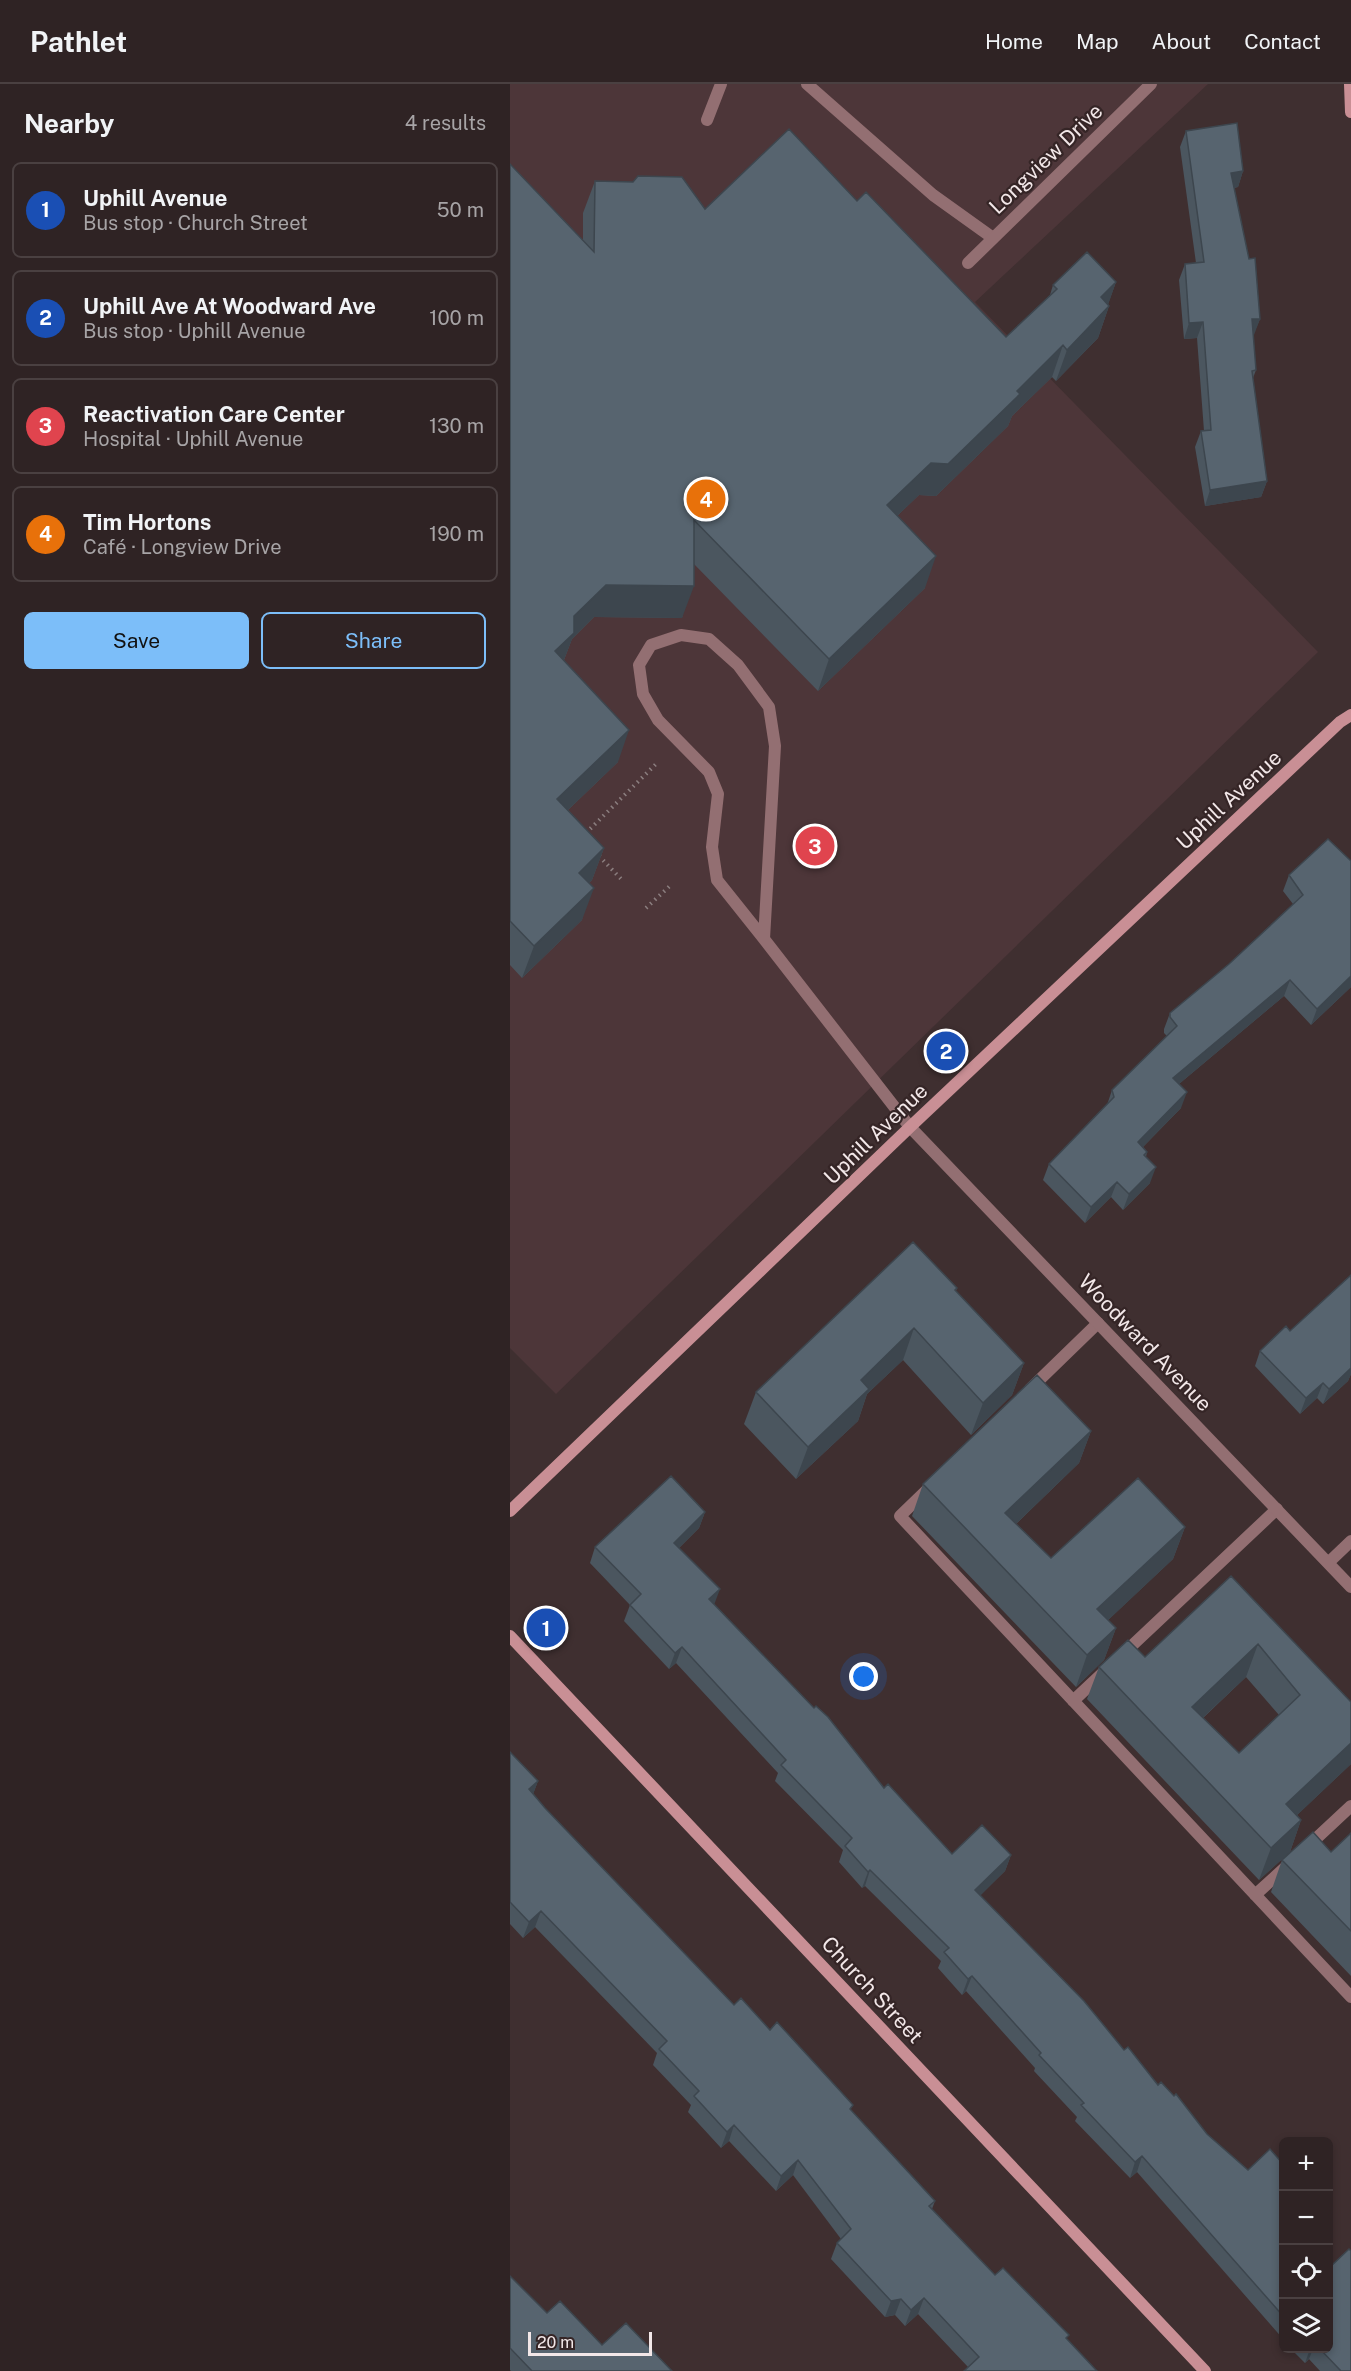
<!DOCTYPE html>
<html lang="en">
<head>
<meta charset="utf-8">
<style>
  :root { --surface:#2f2324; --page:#372b2c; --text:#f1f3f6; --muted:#a7a4a6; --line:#4a4041; --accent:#7cbef9 }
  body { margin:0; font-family:"Public Sans",sans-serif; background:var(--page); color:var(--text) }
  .controls { position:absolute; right:18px; bottom:18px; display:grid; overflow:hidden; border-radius:9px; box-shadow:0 3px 9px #0003 }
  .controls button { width:54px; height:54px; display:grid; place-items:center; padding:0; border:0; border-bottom:2px solid var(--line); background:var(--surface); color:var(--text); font:30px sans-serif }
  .scale { position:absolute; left:18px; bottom:15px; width:124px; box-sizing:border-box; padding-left:6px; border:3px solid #f2e7e8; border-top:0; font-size:16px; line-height:21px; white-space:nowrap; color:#f2e7e8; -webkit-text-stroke:4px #352526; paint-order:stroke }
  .you { position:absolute; left:354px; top:1593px; width:21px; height:21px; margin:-15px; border:4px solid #fff; border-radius:50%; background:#1a73e8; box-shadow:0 0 0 9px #1a73e833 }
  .badge { display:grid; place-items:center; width:39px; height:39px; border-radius:50%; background:var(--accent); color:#fff; font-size:20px; font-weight:700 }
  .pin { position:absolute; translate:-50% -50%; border:3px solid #fff; box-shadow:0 2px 6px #0006 }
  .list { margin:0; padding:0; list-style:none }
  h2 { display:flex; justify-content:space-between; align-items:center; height:78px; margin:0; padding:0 24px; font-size:26px }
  h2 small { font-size:20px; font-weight:400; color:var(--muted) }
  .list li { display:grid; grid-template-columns:39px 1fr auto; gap:18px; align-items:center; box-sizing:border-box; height:96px; margin:0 12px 12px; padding:0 12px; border:2px solid var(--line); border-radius:9px }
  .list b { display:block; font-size:22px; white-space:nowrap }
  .list p { margin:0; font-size:20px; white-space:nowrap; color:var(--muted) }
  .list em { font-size:20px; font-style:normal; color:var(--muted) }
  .actions { display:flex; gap:12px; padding:18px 24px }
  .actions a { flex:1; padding:14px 0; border:2px solid var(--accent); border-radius:9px; text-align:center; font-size:21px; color:var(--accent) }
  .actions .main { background:var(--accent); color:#111 }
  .icon { flex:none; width:33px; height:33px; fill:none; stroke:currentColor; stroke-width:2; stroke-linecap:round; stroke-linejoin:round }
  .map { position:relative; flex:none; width:841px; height:2287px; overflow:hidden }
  header { display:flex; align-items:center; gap:36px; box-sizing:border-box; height:84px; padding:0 30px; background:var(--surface); border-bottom:2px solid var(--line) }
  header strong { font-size:28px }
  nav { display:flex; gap:33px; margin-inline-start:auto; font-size:21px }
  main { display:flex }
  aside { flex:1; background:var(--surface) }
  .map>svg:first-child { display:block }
</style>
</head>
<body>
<header>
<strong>Pathlet</strong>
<nav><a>Home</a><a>Map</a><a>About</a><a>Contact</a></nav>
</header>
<main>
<aside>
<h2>Nearby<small>4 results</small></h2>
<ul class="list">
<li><span class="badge" style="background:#1a4fb4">1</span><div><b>Uphill Avenue</b><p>Bus stop · Church Street</p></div><em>50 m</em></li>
<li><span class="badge" style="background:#1a4fb4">2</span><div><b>Uphill Ave At Woodward Ave</b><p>Bus stop · Uphill Avenue</p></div><em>100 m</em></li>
<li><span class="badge" style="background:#e0444e">3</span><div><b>Reactivation Care Center</b><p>Hospital · Uphill Avenue</p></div><em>130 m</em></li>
<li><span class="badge" style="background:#e8710a">4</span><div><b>Tim Hortons</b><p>Café · Longview Drive</p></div><em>190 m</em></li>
</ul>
<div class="actions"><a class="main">Save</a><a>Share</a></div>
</aside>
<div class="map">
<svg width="841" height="2287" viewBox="0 0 841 2287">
  <rect width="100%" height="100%" fill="#3f2f30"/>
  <path fill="#4d3639" d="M 0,0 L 698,0 L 465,218 L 808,568 L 46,1310 L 0,1264 Z"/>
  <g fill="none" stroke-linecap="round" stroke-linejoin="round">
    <path stroke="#8b7e7f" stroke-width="4" stroke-dasharray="1.5 4.5" stroke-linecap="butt" d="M 76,749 L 146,680
      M 89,772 L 113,797
      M 136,824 L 162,800"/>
    <path stroke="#936f72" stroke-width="12" d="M 297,0 L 423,111 L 483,154
      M 197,36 L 211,0
      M 254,855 L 207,796 L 202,763 L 208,710 L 199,688 L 148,636 L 133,610 L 129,581 L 141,561 L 171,551 L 199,555 L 228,581 L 259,623 L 265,662 L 254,855 L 400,1043
      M 520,1305 L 588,1239
      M 420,1403 L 390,1432 L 841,1913
      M 612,1571 L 767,1425
      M 563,1617 L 595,1587
      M 797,1763 L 841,1722
      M 745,1811 L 778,1781"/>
    <path stroke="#936f72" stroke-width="12" d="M 458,179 L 641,0
      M 400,1043 L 841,1503
      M 818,1479 L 841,1457"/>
    <path stroke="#c98f95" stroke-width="12" d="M 840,0 L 841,28
      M 0,1427 L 400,1043 L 830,638 L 841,631
      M 0,1552 L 695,2287"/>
  </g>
  <path fill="#4b565f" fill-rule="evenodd" d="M 676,47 L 733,87 L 728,103 L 724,104 L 750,235 L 743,251 L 746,286 L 743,294 L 757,397 L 751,413 L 695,422 L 685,363 L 691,347 L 694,347 L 687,254 L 674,255 L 669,196 L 675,180 L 686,179 L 670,63 Z
    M 0,80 L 73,156 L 73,129 L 85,97 L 195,125 L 347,117 L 496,253 L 540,211 L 543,201 L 606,198 L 598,220 L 599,222 L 588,254 L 546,297 L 542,293 L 502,332 L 498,342 L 426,412 L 409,411 L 387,432 L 415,504 L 308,607 L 184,480 L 172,534 L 84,533 L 62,555 L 54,576 L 108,678 L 58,726 L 94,764 L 82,796 L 79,799 L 72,836 L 12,894 L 0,881 Z
    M 841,777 L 841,903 L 801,941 L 774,912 L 669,1000 L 671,1024 L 633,1063 L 637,1068 L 636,1073 L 640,1099 L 613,1126 L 601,1113 L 575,1139 L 533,1096 L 539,1080 L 597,1021 L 602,1006 L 657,952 L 654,949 L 654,945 L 660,929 L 719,880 L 783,820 L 773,807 L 779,791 Z
    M 841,1191 L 841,1290 L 838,1297 L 813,1320 L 807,1314 L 790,1330 L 745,1282 L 750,1267 L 780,1247 Z
    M 447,1204 L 446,1207 L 514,1279 L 502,1311 L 461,1351 L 393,1276 L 357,1310 L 348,1337 L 286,1395 L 234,1340 L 246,1308 Z
    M 581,1347 L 569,1379 L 506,1440 L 541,1474 L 675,1443 L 663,1475 L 598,1536 L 606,1544 L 594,1576 L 566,1603 L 402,1432 L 413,1400 Z
    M 195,1428 L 189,1444 L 169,1464 L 204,1520 L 374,1704 L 442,1770 L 501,1771 L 495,1787 L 470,1811 L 614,1966 L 648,2001 L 697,2050 L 738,2086 L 774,2081 L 774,2256 L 627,2088 L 620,2094 L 565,2037 L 567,2033 L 524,1987 L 525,1984 L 456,1907 L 452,1911 L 428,1884 L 431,1877 L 355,1802 L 352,1804 L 329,1778 L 333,1766 L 265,1697 L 268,1689 L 166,1579 L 159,1585 L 114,1537 L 120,1521 L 80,1479 L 85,1463 Z
    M 721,1492 L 841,1618 L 841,1680 L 787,1731 L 791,1736 L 780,1768 L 749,1796 L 577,1615 L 589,1583 L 635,1573 ZM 736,1593 L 769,1631 L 729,1669 L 693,1634 Z
    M 0,1668 L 28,1697 L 23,1710 L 35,1724 L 224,1921 L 260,1946 L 341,2026 L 425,2117 L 422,2125 L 485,2191 L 527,2218 L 458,2283 L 408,2230 L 395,2242 L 385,2231 L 375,2233 L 321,2175 L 327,2159 L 331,2155 L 283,2091 L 266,2107 L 219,2057 L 211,2064 L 178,2028 L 181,2021 L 143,1981 L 147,1969 L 25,1843 L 13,1854 L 0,1840 Z
    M 841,1749 L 841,1892 L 761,1808 L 772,1776 L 821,1768 Z
    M 0,2192 L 37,2229 L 92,2261 L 162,2287 L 1,2287 L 0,2286 Z
    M 781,2265 L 819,2265 L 841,2287 L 810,2287 L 799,2275 L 795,2279 Z"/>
  <path fill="#3d464e" d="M 733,87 L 728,103 L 716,105 L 721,89 Z
    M 606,198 L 597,224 L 599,222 L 588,254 L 546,297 L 557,266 L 591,213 Z
    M 742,235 L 750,235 L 744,251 L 736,251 Z
    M 693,238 L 687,254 L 674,255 L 679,239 Z
    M 553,261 L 542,293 L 502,332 L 498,342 L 426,412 L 409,411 L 365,453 L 377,421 L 421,379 L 507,307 Z
    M 757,397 L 751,413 L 695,422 L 700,406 Z
    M 426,472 L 415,504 L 308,607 L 319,575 Z
    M 96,501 L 184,502 L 172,534 L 84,533 L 62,555 L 52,581 L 45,567 L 64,532 Z
    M 119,646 L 108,678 L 36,747 L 47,715 Z
    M 94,764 L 82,796 L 57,820 L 69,789 Z
    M 84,804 L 72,836 L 12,894 L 24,862 Z
    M 841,892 L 841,903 L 801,941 L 807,925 Z
    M 780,896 L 774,912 L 657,1010 L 663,994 Z
    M 677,1008 L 671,1024 L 622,1074 L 628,1058 Z
    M 646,1083 L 640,1099 L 613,1126 L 619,1110 Z
    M 607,1098 L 601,1113 L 575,1139 L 581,1123 Z
    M 404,1244 L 393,1276 L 357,1310 L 348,1337 L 286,1395 L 298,1363 L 351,1296 Z
    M 514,1279 L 502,1311 L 461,1351 L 473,1319 Z
    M 841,1281 L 841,1290 L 838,1297 L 813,1320 L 819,1305 Z
    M 813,1299 L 807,1314 L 790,1330 L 796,1314 Z
    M 581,1347 L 569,1379 L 484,1461 L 495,1429 Z
    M 195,1428 L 189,1444 L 158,1475 L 164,1459 Z
    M 675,1443 L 663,1475 L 576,1557 L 587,1525 Z
    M 210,1505 L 204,1521 L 199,1515 Z
    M 606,1544 L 594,1576 L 566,1603 L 577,1571 Z
    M 748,1560 L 736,1593 L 670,1655 L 682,1623 Z
    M 172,1563 L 166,1579 L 159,1585 L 165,1569 Z
    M 841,1659 L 841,1680 L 765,1752 L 776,1720 Z
    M 28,1697 L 22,1713 L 19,1705 Z
    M 791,1736 L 780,1768 L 749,1796 L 761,1764 Z
    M 501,1771 L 495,1787 L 460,1822 L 465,1806 Z
    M 360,1786 L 355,1802 L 352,1804 L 358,1788 Z
    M 31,1827 L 25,1843 L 13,1854 L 19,1838 Z
    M 462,1892 L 456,1907 L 452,1911 L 458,1895 Z
    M 224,2041 L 219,2057 L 211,2064 L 217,2048 Z
    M 632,2072 L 627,2088 L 620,2094 L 625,2078 Z
    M 288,2076 L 283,2091 L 266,2107 L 271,2092 Z
    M 414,2214 L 408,2230 L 395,2242 L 401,2226 Z
    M 391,2215 L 385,2231 L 375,2233 L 381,2217 Z
    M 800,2265 L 803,2265 L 799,2275 L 795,2279 Z"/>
  <path fill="#57646f" stroke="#3d464e" stroke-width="1.5" fill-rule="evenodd" d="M 727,39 L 733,87 L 721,89 L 739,175 L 745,174 L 750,235 L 742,235 L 746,286 L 742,287 L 757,397 L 700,406 L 691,347 L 701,346 L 693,238 L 679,239 L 675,180 L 694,178 L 676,47 Z
    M 279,45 L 347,117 L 356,108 L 496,253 L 547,205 L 543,201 L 577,168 L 606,198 L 591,213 L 599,222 L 557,266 L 553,261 L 507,307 L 510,310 L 438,380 L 421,379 L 377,421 L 426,472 L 319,575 L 184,436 L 184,502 L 96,501 L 64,532 L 64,549 L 45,567 L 119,646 L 47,715 L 94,764 L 69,789 L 84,804 L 24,862 L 0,837 L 0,80 L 84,168 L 85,97 L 123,98 L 128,92 L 172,93 L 195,125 Z
    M 818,755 L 841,777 L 841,892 L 807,925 L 780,896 L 663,994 L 677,1008 L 628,1058 L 637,1068 L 634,1071 L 646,1083 L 619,1110 L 607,1098 L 581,1123 L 539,1080 L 604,1013 L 602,1006 L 667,942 L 660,933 L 660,929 L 719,880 L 793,811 L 779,791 Z
    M 403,1158 L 447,1204 L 445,1206 L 514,1279 L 473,1319 L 404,1244 L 351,1296 L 359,1305 L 298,1363 L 246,1308 Z
    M 841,1191 L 841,1284 L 819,1305 L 813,1299 L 796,1314 L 750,1267 L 776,1242 L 780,1247 Z
    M 527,1291 L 581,1347 L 495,1429 L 541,1474 L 628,1394 L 675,1443 L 587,1525 L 606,1544 L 577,1571 L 413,1400 Z
    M 161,1392 L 195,1428 L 164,1459 L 210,1505 L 199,1515 L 304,1624 L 306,1622 L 318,1633 L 374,1704 L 378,1700 L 442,1770 L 472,1741 L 501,1771 L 465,1806 L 574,1917 L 614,1966 L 618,1963 L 648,2001 L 651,1998 L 664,2012 L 666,2010 L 697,2050 L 738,2086 L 760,2065 L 774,2081 L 774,2233 L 632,2072 L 625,2078 L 571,2021 L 574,2019 L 529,1971 L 531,1969 L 462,1892 L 458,1895 L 434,1868 L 439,1864 L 360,1786 L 358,1788 L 335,1762 L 342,1754 L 271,1681 L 276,1676 L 172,1563 L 165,1569 L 120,1521 L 131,1510 L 85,1463 Z
    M 721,1492 L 841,1618 L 841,1659 L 776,1720 L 791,1736 L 761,1764 L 589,1583 L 618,1556 L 635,1573 ZM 748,1560 L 790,1611 L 729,1669 L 682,1623 Z
    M 0,1668 L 28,1697 L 19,1705 L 35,1724 L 224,1921 L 231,1914 L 260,1946 L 267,1938 L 343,2021 L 340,2025 L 425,2117 L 419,2122 L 485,2191 L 493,2184 L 559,2251 L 556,2254 L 587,2287 L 454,2287 L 469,2273 L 414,2214 L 401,2226 L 391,2215 L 381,2217 L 327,2159 L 341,2145 L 288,2076 L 271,2092 L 224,2041 L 217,2048 L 184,2012 L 189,2007 L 149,1965 L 157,1957 L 31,1827 L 19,1838 L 0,1818 Z
    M 803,1748 L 821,1768 L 841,1749 L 841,1847 L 772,1776 Z
    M 839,2165 L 841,2167 L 841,2287 L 831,2287 L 810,2265 L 819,2265 L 819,2179 L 821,2182 Z
    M 0,2192 L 37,2229 L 50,2217 L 92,2261 L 116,2239 L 162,2287 L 22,2287 L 0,2264 Z"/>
  <g text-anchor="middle" stroke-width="4.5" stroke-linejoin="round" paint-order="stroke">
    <g font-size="21" fill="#f2e7e8" stroke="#352526">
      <text transform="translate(536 75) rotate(-44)" y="7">Longview Drive</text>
      <text transform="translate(719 716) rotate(-43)" y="7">Uphill Avenue</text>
      <text transform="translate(366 1050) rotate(-44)" y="7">Uphill Avenue</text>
      <text transform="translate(635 1259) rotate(46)" y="7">Woodward Avenue</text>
      <text transform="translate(362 1906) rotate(47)" y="7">Church Street</text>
    </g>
  </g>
</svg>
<div class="controls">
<button>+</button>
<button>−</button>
<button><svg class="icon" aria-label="locate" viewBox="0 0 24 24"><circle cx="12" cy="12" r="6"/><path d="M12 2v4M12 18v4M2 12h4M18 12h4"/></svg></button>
<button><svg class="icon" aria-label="layers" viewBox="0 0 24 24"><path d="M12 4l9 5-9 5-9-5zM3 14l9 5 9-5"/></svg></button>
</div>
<div class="scale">20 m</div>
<div class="you"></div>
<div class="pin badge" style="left:36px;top:1544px;background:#1a4fb4">1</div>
<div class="pin badge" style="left:436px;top:967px;background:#1a4fb4">2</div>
<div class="pin badge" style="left:305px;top:762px;background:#e0444e">3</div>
<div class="pin badge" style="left:196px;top:415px;background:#e8710a">4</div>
</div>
</main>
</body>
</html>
